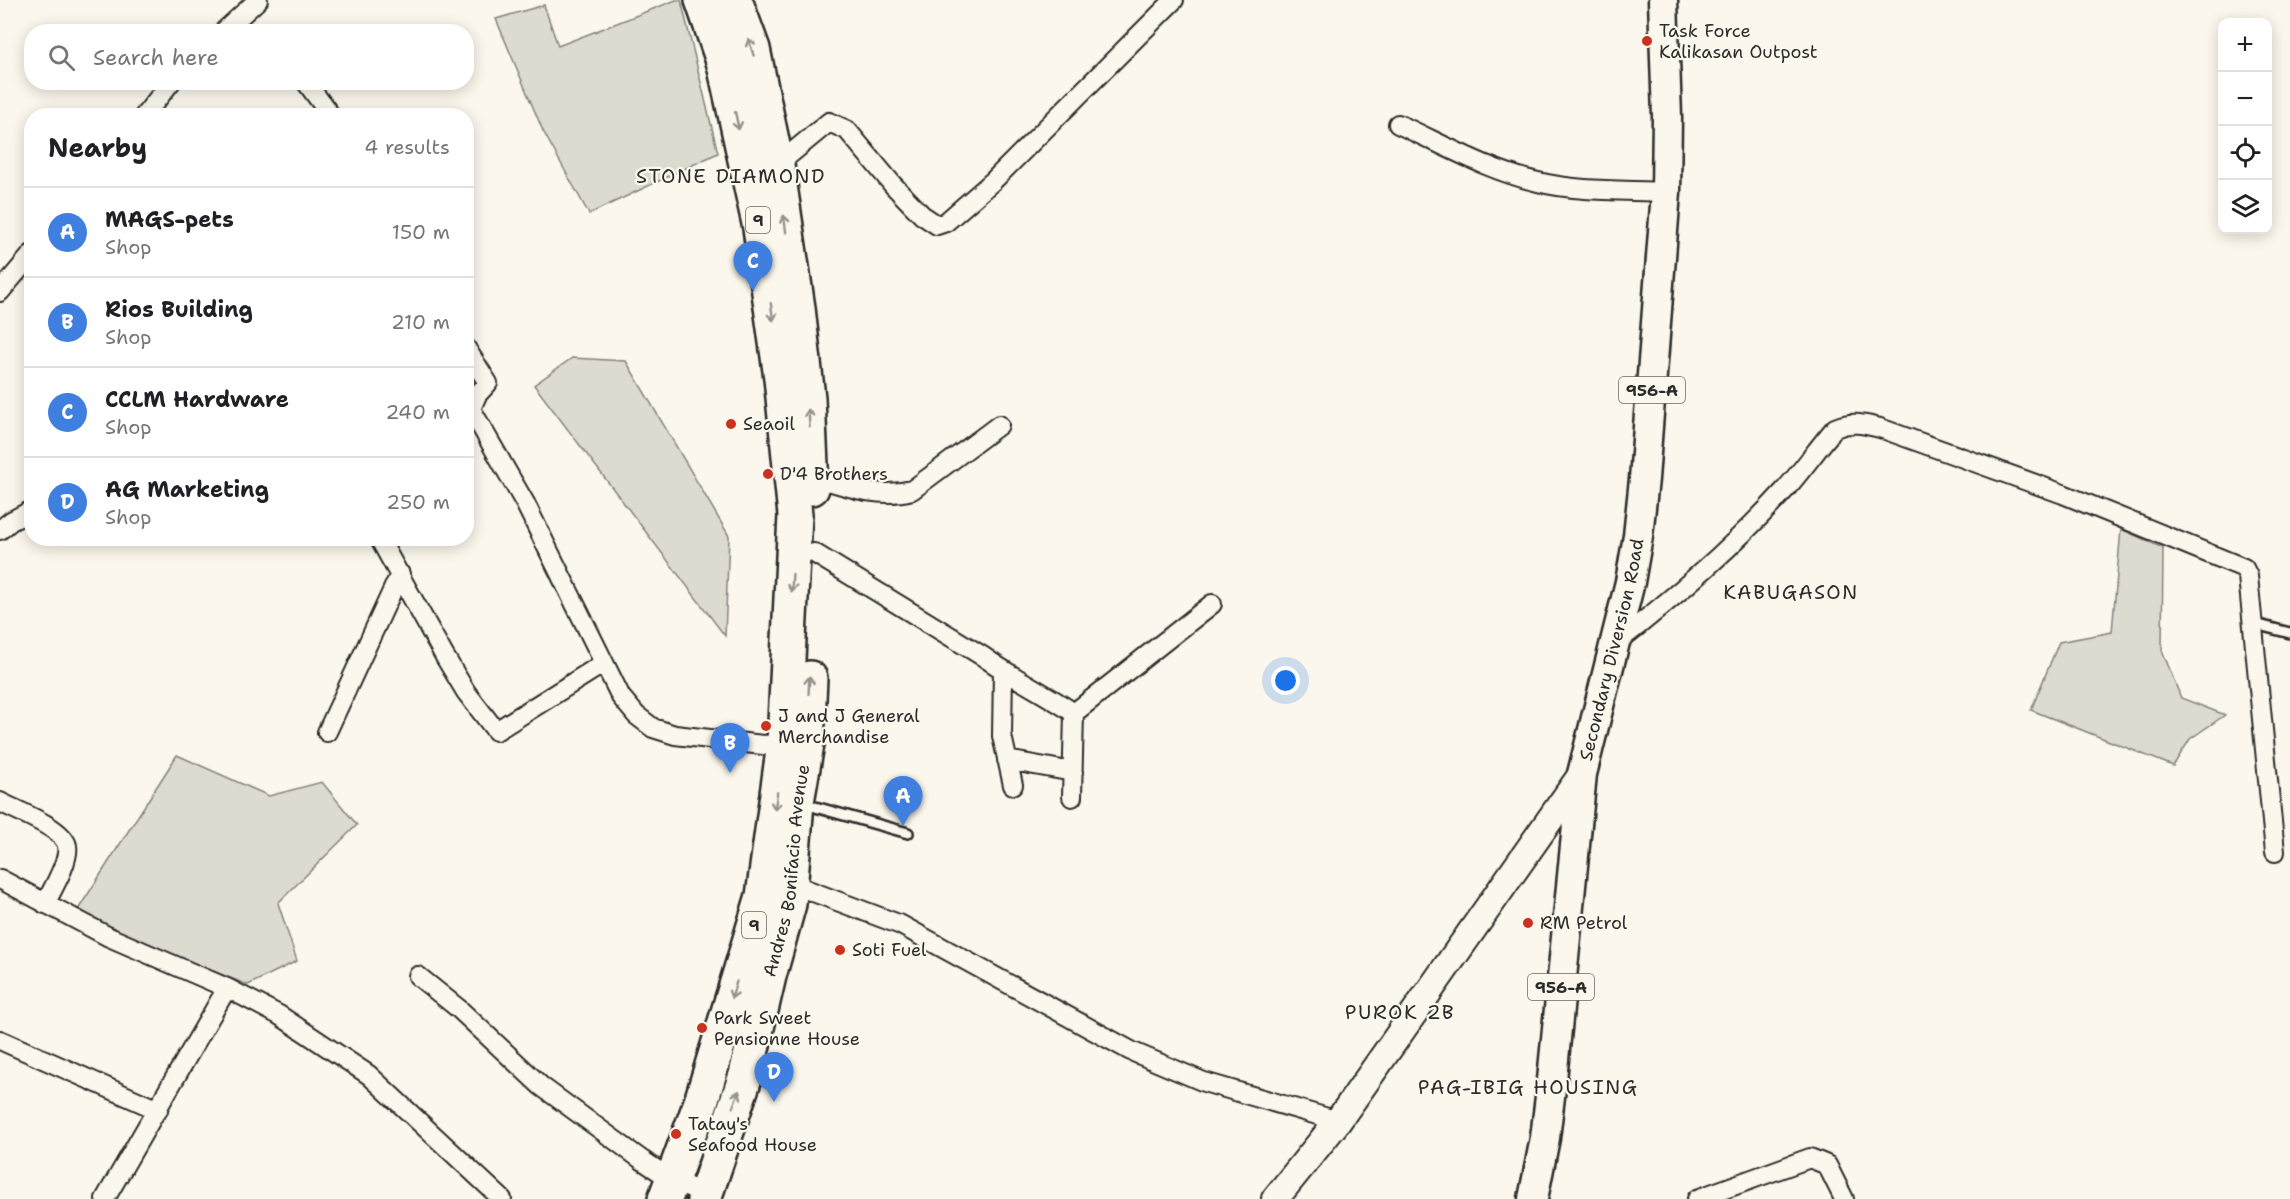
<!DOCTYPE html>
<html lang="en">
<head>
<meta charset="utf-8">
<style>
  :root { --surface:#fff; --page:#f2f2f2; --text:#202124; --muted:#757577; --line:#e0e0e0; --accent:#c8321e }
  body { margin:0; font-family:"Shantell Sans",sans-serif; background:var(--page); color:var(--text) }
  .controls { position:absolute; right:18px; top:18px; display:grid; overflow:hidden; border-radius:12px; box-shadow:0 3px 15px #0003 }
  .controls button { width:54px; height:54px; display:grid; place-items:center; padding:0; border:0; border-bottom:2px solid var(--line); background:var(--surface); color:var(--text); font:30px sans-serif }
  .you { position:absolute; left:1286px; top:681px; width:21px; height:21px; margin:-15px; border:4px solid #fff; border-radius:50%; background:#1a73e8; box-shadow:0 0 0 9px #1a73e833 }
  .badge { display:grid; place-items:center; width:39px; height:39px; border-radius:50%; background:var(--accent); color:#fff; font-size:20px; font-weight:700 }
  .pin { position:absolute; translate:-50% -50px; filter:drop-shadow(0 2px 3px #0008) }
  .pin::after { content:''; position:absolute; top:32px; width:21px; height:18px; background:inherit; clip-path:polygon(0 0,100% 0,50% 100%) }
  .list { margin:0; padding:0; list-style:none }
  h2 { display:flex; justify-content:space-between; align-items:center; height:78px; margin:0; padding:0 24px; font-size:26px }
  h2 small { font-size:20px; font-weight:400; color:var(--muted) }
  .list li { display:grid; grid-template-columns:39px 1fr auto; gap:18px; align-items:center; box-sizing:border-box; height:90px; padding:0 24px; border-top:2px solid var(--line) }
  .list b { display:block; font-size:22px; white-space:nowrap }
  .list p { margin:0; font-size:20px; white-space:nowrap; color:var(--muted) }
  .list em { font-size:20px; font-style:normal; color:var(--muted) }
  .icon { flex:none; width:33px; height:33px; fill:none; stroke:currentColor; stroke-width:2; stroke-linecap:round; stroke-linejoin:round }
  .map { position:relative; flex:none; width:2290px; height:1199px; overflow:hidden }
  .search { position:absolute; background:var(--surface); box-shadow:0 3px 15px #0003; left:24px; top:24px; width:450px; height:66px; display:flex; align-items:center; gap:15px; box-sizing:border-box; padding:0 21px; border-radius:24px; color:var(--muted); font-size:22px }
  .panel { position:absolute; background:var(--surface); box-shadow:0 3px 15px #0003; left:24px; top:108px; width:450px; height:438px; border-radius:24px }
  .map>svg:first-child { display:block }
</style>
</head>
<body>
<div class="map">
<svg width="2290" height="1199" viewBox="0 0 2290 1199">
  <rect width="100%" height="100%" fill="#fbf7ec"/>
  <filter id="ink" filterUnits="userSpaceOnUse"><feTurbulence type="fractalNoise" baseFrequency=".0167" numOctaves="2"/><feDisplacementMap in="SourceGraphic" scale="12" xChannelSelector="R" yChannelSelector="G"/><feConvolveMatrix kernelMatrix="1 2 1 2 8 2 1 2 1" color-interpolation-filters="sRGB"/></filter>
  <g filter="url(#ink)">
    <path fill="#dddad0" stroke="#84827e" stroke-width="1.5" d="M 676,0 L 681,0 L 718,153 L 589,214 L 543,131 L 496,19 L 544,5 L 558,46 Z
      M 572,358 L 626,361 L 729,536 L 725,636 L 534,385 Z
      M 2121,529 L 2163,548 L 2162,650 L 2181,698 L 2225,715 L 2190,739 L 2173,766 L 2031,710 L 2059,642 L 2112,632 Z
      M 177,755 L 269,796 L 322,782 L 357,825 L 278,903 L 297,961 L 248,985 L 74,916 Z"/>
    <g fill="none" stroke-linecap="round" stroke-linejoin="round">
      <defs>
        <path id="lane" d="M 2251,623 L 2290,633
          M 801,803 L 908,833"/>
        <path id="street" d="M 223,32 L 258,0
          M 306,82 L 331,116
          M 144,116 L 171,82
          M 1398,124 C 1444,145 1489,171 1538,182 C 1577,192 1625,190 1666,192
          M 777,165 L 829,122 L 847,130 L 893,185 L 922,215 L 937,225 L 946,222 L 993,181 L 1174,0
          M 0,292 L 32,254
          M 466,348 L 488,383 L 477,395 L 471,409 L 466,412
          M 471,409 L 525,503 L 621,697 L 636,715 L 653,728 L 675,735 L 763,745 L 790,743
          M 812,476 C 846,486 877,499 912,490 L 999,425
          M 0,530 L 11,521 L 32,510
          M 379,538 L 445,657 L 466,692 L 496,731 L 604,663
          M 814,553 L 984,657 C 1013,678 1045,693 1074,713 L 1212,604
          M 1616,643 C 1675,597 1732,548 1783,492 C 1801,472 1817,449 1835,428 C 1851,421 1863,424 1880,428 L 2063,494 L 2244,568 L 2248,576 L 2275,852
          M 1003,670 L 1002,736 L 1013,785
          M 327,732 L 400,574
          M 1007,760 L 1073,772
          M 1072,797 L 1074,713
          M 0,802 C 15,810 64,828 67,846 C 70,860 52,890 45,904
          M 0,879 L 109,937 L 227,988 L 279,1015 L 369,1075 L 502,1199
          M 792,884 L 901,925 L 1131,1051 L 1204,1082 L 1338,1121
          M 418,976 L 459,1009 L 541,1086 L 642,1160 L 672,1180 L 705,1194
          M 0,1040 L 158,1110
          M 105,1199 L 227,988
          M 1697,1199 L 1810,1158 L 1827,1165 L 1844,1199"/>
        <path id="secondary" d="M 1275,1199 L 1338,1121 L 1582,774"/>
        <g id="primary">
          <path id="s1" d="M 1533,1199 L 1545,1138 L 1552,1080 L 1582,774 L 1630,582 L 1638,536 L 1644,479 L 1666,192 L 1667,117 L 1663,0"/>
        </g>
        <g id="highway">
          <path d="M 735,0 L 753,49 L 777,165 L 798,308 L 808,398 L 812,488"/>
          <path d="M 665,1199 L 701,1102 L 763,896 L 784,743 L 795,515 L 781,378 L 760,228 L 724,64 L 702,0"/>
          <path id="s2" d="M 704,1199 L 746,1075 L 769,976 L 789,904 L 797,802 L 807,744 L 810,678"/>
        </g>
      </defs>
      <use href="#lane" stroke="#2b2b2b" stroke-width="14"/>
      <use href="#street" stroke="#2b2b2b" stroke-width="22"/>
      <use href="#secondary" stroke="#2b2b2b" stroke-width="30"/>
      <use href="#primary" stroke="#2b2b2b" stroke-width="33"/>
      <use href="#highway" stroke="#2b2b2b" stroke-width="38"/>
      <use href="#lane" stroke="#fbf7ec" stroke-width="9"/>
      <use href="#street" stroke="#fbf7ec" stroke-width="18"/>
      <use href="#secondary" stroke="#fbf7ec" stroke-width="26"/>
      <use href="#primary" stroke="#fbf7ec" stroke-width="28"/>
      <use href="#highway" stroke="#fbf7ec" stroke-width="33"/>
    </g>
    <defs><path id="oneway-shaft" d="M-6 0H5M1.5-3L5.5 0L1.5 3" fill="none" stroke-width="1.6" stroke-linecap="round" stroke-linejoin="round" transform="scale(1.5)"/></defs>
    <g stroke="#93918c">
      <use href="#oneway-shaft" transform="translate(751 47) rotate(-107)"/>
      <use href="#oneway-shaft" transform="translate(737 121) rotate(78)"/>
      <use href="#oneway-shaft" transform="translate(785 224) rotate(-98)"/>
      <use href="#oneway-shaft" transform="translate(772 312) rotate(82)"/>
      <use href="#oneway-shaft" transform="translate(809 418) rotate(-94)"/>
      <use href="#oneway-shaft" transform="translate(792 583) rotate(93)"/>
      <use href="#oneway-shaft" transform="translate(809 685) rotate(-87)"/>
      <use href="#oneway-shaft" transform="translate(776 801) rotate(98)"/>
      <use href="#oneway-shaft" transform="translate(734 990) rotate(107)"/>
      <use href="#oneway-shaft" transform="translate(736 1099) rotate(-69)"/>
    </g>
  </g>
  <g fill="#c8321e" stroke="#fbf7ec" stroke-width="2">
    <circle cx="1647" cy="41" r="6"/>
    <circle cx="731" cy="424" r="6"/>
    <circle cx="768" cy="474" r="6"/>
    <circle cx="766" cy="726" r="6"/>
    <circle cx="1528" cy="923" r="6"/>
    <circle cx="840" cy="950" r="6"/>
    <circle cx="702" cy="1028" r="6"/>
    <circle cx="676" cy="1134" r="6"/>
  </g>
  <g text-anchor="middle" stroke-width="4.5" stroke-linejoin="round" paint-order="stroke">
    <g fill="#fbf7ec" stroke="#696865" stroke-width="1.5">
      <rect x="746" y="207" width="24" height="26" rx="4.5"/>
      <rect x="1619" y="377" width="66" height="26" rx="4.5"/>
      <rect x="742" y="912" width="24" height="26" rx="4.5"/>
      <rect x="1528" y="974" width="66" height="26" rx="4.5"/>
    </g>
    <g font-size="16" font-weight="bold" fill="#2b2b2b">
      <text x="758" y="226">9</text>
      <text x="1652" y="396">956-A</text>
      <text x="754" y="931">9</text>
      <text x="1561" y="993">956-A</text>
    </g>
    <g font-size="18" fill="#2b2b2b" stroke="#fbf7ec" text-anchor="start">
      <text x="1659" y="37">Task Force<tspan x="1659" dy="21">Kalikasan Outpost</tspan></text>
      <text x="743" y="430">Seaoil</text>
      <text x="780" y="480">D'4 Brothers</text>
      <text x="778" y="722">J and J General<tspan x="778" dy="21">Merchandise</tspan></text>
      <text x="1540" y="929">RM Petrol</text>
      <text x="852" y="956">Soti Fuel</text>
      <text x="714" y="1024">Park Sweet<tspan x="714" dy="21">Pensionne House</tspan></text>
      <text x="688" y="1130">Tatay's<tspan x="688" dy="21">Seafood House</tspan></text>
    </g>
    <g font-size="18" fill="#2b2b2b" stroke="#fbf7ec">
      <text dy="6" stroke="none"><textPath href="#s1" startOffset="556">Secondary Diversion Road</textPath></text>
      <text dy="6" stroke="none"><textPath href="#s2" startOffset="340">Andres Bonifacio Avenue</textPath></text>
    </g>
    <g font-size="20" letter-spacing="1.5" fill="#2b2b2b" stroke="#fbf7ec">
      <text x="731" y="183">STONE DIAMOND</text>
      <text x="1791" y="599">KABUGASON</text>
      <text x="1400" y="1019">PUROK 2B</text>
      <text x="1528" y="1094">PAG-IBIG HOUSING</text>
    </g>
  </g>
</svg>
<div class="controls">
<button>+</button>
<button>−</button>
<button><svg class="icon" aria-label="locate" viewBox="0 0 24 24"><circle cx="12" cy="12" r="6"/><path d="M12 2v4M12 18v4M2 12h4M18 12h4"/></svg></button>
<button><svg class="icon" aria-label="layers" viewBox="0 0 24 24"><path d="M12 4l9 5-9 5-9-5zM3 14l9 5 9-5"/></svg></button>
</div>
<div class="you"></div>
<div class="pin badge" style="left:903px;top:826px;background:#3f7fe0">A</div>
<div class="pin badge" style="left:730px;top:773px;background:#3f7fe0">B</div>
<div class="pin badge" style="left:753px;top:291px;background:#3f7fe0">C</div>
<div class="pin badge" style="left:774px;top:1102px;background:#3f7fe0">D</div>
<div class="search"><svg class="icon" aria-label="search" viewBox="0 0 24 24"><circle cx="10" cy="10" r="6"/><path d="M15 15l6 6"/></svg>Search here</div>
<section class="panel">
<h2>Nearby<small>4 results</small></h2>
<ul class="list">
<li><span class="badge" style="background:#3f7fe0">A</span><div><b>MAGS-pets</b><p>Shop</p></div><em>150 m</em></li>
<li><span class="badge" style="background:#3f7fe0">B</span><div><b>Rios Building</b><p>Shop</p></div><em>210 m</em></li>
<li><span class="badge" style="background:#3f7fe0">C</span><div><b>CCLM Hardware</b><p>Shop</p></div><em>240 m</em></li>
<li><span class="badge" style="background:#3f7fe0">D</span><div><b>AG Marketing</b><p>Shop</p></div><em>250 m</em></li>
</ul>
</section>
</div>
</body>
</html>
